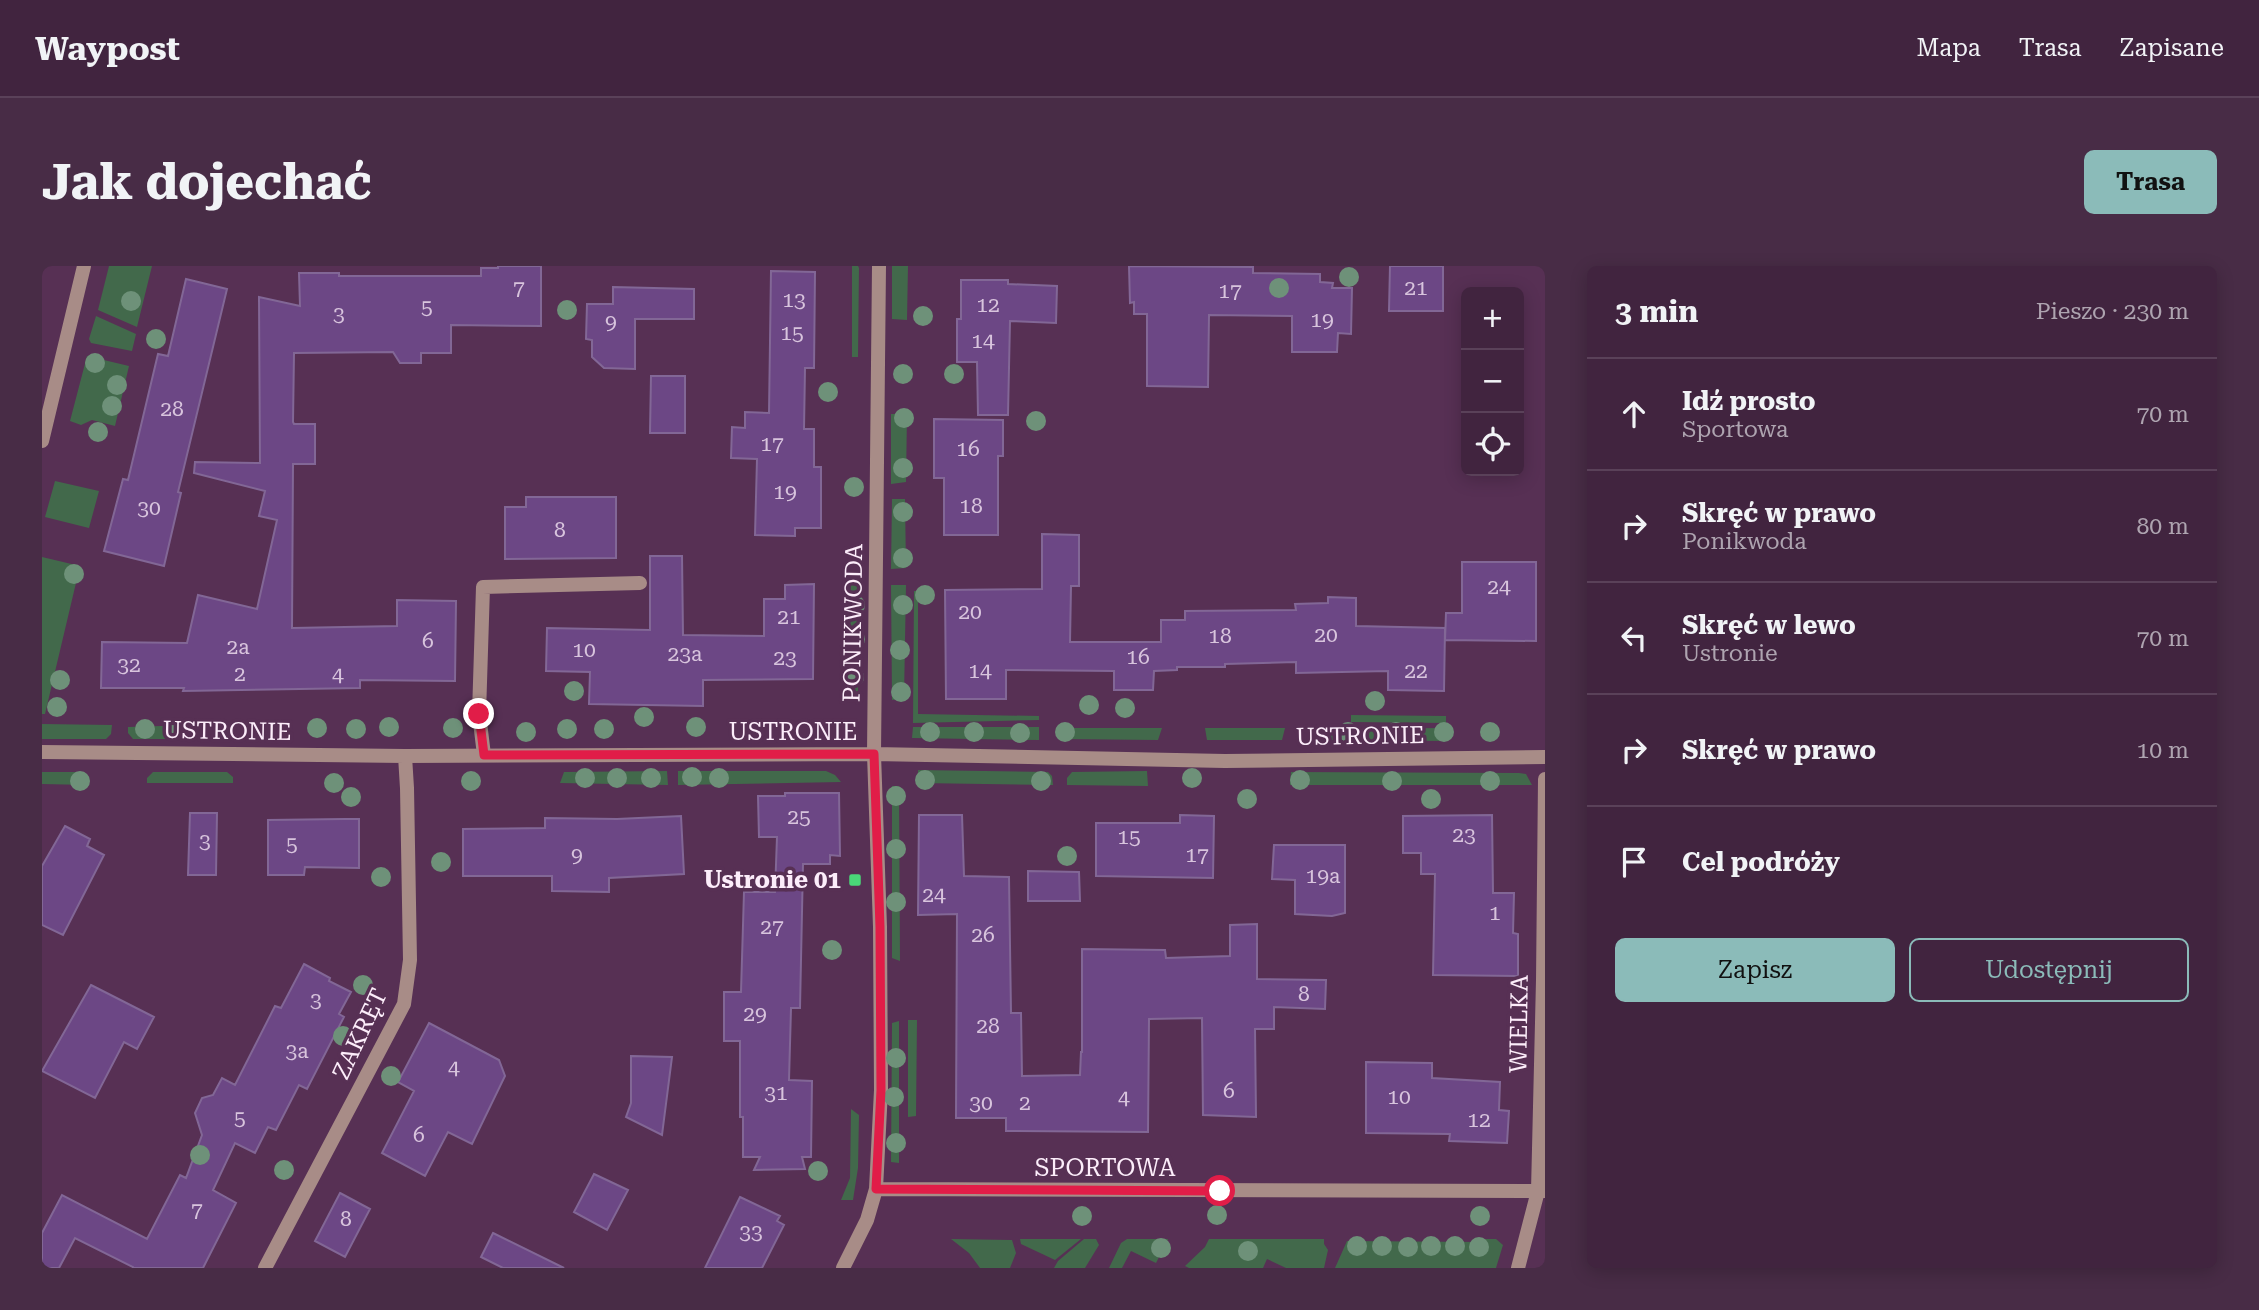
<!DOCTYPE html>
<html lang="pl">
<head>
<meta charset="utf-8">
<style>
  :root { --surface:#41243f; --page:#482c46; --text:#f1f3f6; --muted:#aea4b0; --line:#5a4159; --accent:#8bbbb9 }
  body { margin:0; font-family:"Roboto Serif",serif; background:var(--page); color:var(--text) }
  .controls { position:absolute; right:21px; top:21px; display:grid; overflow:hidden; border-radius:10px; box-shadow:0 4px 18px #0003 }
  .controls button { width:63px; height:63px; display:grid; place-items:center; padding:0; border:0; border-bottom:2px solid var(--line); background:var(--surface); color:var(--text); font:35px sans-serif }
  .stop { position:absolute; width:21px; height:21px; margin:-16px; border:5px solid #e11d48; border-radius:50%; background:#fff }
  .stop.end { background:#e11d48; border-color:#fff; box-shadow:0 2px 7px #0008 }
  .list { margin:0; padding:0; list-style:none }
  h2 { display:flex; justify-content:space-between; align-items:center; height:91px; margin:0; padding:0 28px; font-size:30px }
  h2 small { font-size:23px; font-weight:400; color:var(--muted) }
  .list li { display:grid; grid-template-columns:46px 1fr auto; gap:21px; align-items:center; box-sizing:border-box; height:112px; padding:0 28px; border-top:2px solid var(--line) }
  .list b { display:block; font-size:26px; white-space:nowrap }
  .list p { margin:0; font-size:23px; white-space:nowrap; color:var(--muted) }
  .list em { font-size:23px; font-style:normal; color:var(--muted) }
  .actions { display:flex; gap:14px; padding:21px 28px }
  .actions a { flex:1; padding:16px 0; border:2px solid var(--accent); border-radius:10px; text-align:center; font-size:24px; color:var(--accent) }
  .actions .main { background:var(--accent); color:#111 }
  .icon { flex:none; width:38px; height:38px; fill:none; stroke:currentColor; stroke-width:2; stroke-linecap:round; stroke-linejoin:round }
  .map { position:relative; flex:none; width:1503px; height:1002px; overflow:hidden; border-radius:10px }
  header { display:flex; align-items:center; gap:42px; box-sizing:border-box; height:98px; padding:0 35px; background:var(--surface); border-bottom:2px solid var(--line) }
  header strong { font-size:33px }
  nav { display:flex; gap:38px; margin-inline-start:auto; font-size:24px }
  .intro { display:flex; align-items:center; justify-content:space-between; box-sizing:border-box; height:168px; padding:0 42px }
  h1 { margin:0; font-size:49px }
  .button { padding:18px 32px; border-radius:10px; background:var(--accent); color:#111; font-size:24px; font-weight:700 }
  main { display:flex; gap:42px; padding:0 42px }
  aside { flex:1; background:var(--surface); border-radius:10px; box-shadow:0 4px 18px #0003 }
  .map>svg:first-child { display:block }
</style>
</head>
<body>
<header>
<strong>Waypost</strong>
<nav><a>Mapa</a><a>Trasa</a><a>Zapisane</a></nav>
</header>
<div class="intro"><h1>Jak dojechać</h1><a class="button">Trasa</a></div>
<main>
<div class="map">
<svg width="1503" height="1002" viewBox="0 0 1503 1002">
  <rect width="100%" height="100%" fill="#573054"/>
  <path fill="#42694b" d="M 67,0 L 110,0 L 95,61 L 56,44 Z
    M 810,0 L 816,0 L 817,2 L 816,91 L 810,91 Z
    M 850,0 L 866,0 L 865,54 L 850,53 Z
    M 54,50 L 94,68 L 90,85 L 49,77 L 47,73 Z
    M 45,90 L 87,100 L 73,160 L 50,154 L 39,159 L 28,155 Z
    M 849,148 L 865,148 L 864,216 L 849,218 Z
    M 13,215 L 57,225 L 47,262 L 3,251 Z
    M 850,233 L 863,233 L 864,302 L 849,303 Z
    M 0,291 L 38,300 L 3,448 L 0,448 Z
    M 809,308 L 817,311 L 816,429 L 812,429 L 808,424 Z
    M 849,319 L 864,319 L 862,432 L 850,434 Z
    M 872,325 L 876,325 L 876,448 L 997,450 L 997,454 L 871,457 Z
    M 1309,449 L 1404,450 L 1404,457 L 1309,456 Z
    M 0,458 L 70,459 L 69,468 L 64,473 L 0,473 Z
    M 152,459 L 152,473 L 91,473 L 86,467 L 86,461 Z
    M 871,461 L 997,461 L 997,474 L 870,472 Z
    M 1017,462 L 1120,462 L 1116,474 L 1017,473 Z
    M 1163,462 L 1243,462 L 1240,474 L 1165,474 Z
    M 1404,462 L 1404,475 L 1270,474 L 1265,463 Z
    M 876,504 L 1006,506 L 1010,510 L 1011,519 L 876,517 Z
    M 625,505 L 626,519 L 518,517 L 522,506 Z
    M 636,505 L 784,505 L 793,509 L 799,516 L 636,519 Z
    M 1105,505 L 1106,520 L 1025,519 L 1025,512 L 1030,506 Z
    M 0,506 L 42,506 L 47,511 L 45,519 L 0,518 Z
    M 111,506 L 185,506 L 191,511 L 191,517 L 105,517 L 105,512 Z
    M 1249,506 L 1477,507 L 1484,508 L 1490,519 L 1248,519 Z
    M 850,520 L 857,520 L 858,695 L 850,692 Z
    M 875,754 L 874,850 L 866,851 L 866,754 Z
    M 857,755 L 857,897 L 849,896 L 850,757 Z
    M 809,843 L 817,849 L 816,902 L 811,934 L 799,934 L 808,912 Z
    M 909,973 L 970,974 L 974,987 L 968,1002 L 938,1002 L 927,987 Z
    M 978,973 L 1039,973 L 1013,994 L 979,978 Z
    M 1042,973 L 1054,973 L 1057,979 L 1043,1002 L 1012,1002 L 1016,995 Z
    M 1085,973 L 1126,973 L 1114,997 L 1089,985 L 1080,1002 L 1067,1002 L 1079,977 Z
    M 1167,973 L 1282,973 L 1282,978 L 1286,984 L 1282,1002 L 1244,1002 L 1225,993 L 1221,1002 L 1147,1002 L 1143,1000 L 1163,981 Z
    M 1442,973 L 1454,973 L 1461,979 L 1454,1002 L 1293,1002 L 1305,975 L 1441,976 Z"/>
  <path fill="#6c4785" stroke="#826796" stroke-width="2" d="M 456,0 L 499,0 L 499,60 L 409,59 L 409,87 L 379,87 L 379,97 L 358,97 L 351,86 L 252,87 L 251,156 L 252,158 L 273,158 L 273,198 L 251,198 L 250,362 L 355,360 L 355,334 L 414,335 L 413,415 L 318,414 L 318,422 L 141,425 L 142,422 L 59,422 L 60,376 L 145,377 L 156,329 L 215,343 L 235,254 L 217,250 L 223,225 L 152,207 L 153,196 L 218,197 L 217,31 L 258,40 L 257,7 L 297,7 L 297,10 L 439,10 L 439,2 L 456,2 Z
    M 1087,0 L 1211,1 L 1211,7 L 1278,8 L 1278,16 L 1291,17 L 1290,22 L 1310,22 L 1309,68 L 1296,67 L 1295,86 L 1250,86 L 1250,50 L 1167,49 L 1166,121 L 1105,120 L 1105,48 L 1092,48 L 1092,36 L 1088,37 Z
    M 1348,0 L 1401,0 L 1401,45 L 1347,45 Z
    M 729,5 L 773,6 L 772,102 L 763,102 L 762,163 L 772,163 L 772,201 L 779,201 L 779,262 L 753,262 L 753,270 L 713,269 L 715,193 L 689,192 L 690,161 L 703,162 L 703,146 L 727,147 Z
    M 144,13 L 185,23 L 136,226 L 139,227 L 122,300 L 62,285 L 81,213 L 86,214 L 116,88 L 126,90 Z
    M 919,14 L 966,14 L 966,18 L 1015,20 L 1014,57 L 968,55 L 966,149 L 936,149 L 935,96 L 915,96 L 915,53 L 919,53 Z
    M 571,21 L 652,23 L 652,53 L 593,53 L 593,103 L 562,102 L 550,91 L 550,74 L 544,73 L 545,38 L 571,38 Z
    M 609,110 L 643,110 L 643,167 L 608,167 Z
    M 892,153 L 961,154 L 961,190 L 956,190 L 956,269 L 902,269 L 902,212 L 892,212 Z
    M 484,231 L 574,231 L 574,292 L 463,293 L 463,241 L 484,241 Z
    M 1000,268 L 1037,269 L 1037,320 L 1029,320 L 1028,376 L 1119,376 L 1119,354 L 1143,354 L 1143,345 L 1254,344 L 1253,338 L 1286,337 L 1286,331 L 1314,332 L 1314,360 L 1403,362 L 1402,425 L 1346,424 L 1346,405 L 1254,407 L 1254,396 L 1183,398 L 1183,401 L 1135,401 L 1135,404 L 1112,405 L 1111,424 L 1072,424 L 1072,405 L 964,404 L 964,433 L 904,433 L 903,324 L 1000,323 Z
    M 608,290 L 640,290 L 641,369 L 722,370 L 722,333 L 743,333 L 743,319 L 772,318 L 771,413 L 661,414 L 661,440 L 547,438 L 548,406 L 504,405 L 505,362 L 608,364 Z
    M 1420,296 L 1494,296 L 1494,375 L 1403,374 L 1404,347 L 1420,347 Z
    M 743,527 L 797,527 L 798,590 L 788,589 L 788,598 L 761,598 L 758,742 L 749,742 L 747,814 L 770,815 L 769,891 L 760,891 L 763,903 L 712,904 L 718,891 L 701,891 L 701,851 L 698,851 L 698,775 L 682,775 L 682,726 L 699,726 L 702,626 L 733,626 L 735,571 L 717,571 L 716,530 L 743,530 Z
    M 148,547 L 175,547 L 174,609 L 146,609 Z
    M 877,549 L 920,549 L 922,610 L 967,611 L 969,747 L 979,747 L 980,810 L 1038,809 L 1039,786 L 1040,786 L 1040,683 L 1123,684 L 1124,692 L 1188,690 L 1188,659 L 1215,658 L 1215,713 L 1284,714 L 1283,743 L 1232,741 L 1232,763 L 1213,763 L 1214,851 L 1161,849 L 1160,752 L 1107,753 L 1106,866 L 964,865 L 964,852 L 914,852 L 915,648 L 876,649 Z
    M 1138,549 L 1172,550 L 1171,612 L 1054,610 L 1054,557 L 1138,557 Z
    M 1450,549 L 1451,627 L 1472,627 L 1471,667 L 1476,668 L 1476,710 L 1391,709 L 1393,608 L 1379,608 L 1379,587 L 1361,587 L 1361,550 Z
    M 639,550 L 642,608 L 567,612 L 567,626 L 510,625 L 510,610 L 421,610 L 421,563 L 503,562 L 503,552 L 575,553 Z
    M 302,553 L 317,553 L 317,602 L 263,601 L 262,609 L 226,609 L 226,554 Z
    M 23,560 L 48,573 L 45,580 L 62,589 L 21,669 L 0,659 L 0,600 Z
    M 1232,579 L 1303,579 L 1303,647 L 1290,650 L 1253,648 L 1253,614 L 1230,613 Z
    M 986,605 L 1037,606 L 1038,635 L 986,635 Z
    M 262,698 L 288,712 L 287,715 L 309,726 L 297,748 L 302,751 L 265,823 L 257,819 L 234,864 L 226,861 L 213,887 L 193,877 L 171,924 L 194,937 L 161,1002 L 91,1002 L 91,1001 L 33,972 L 17,1002 L 0,1002 L 0,967 L 20,929 L 105,973 L 138,909 L 144,912 L 160,869 L 153,847 L 160,832 L 171,829 L 180,812 L 193,819 L 233,740 L 239,742 Z
    M 49,719 L 112,751 L 95,783 L 82,776 L 53,832 L 0,805 Z
    M 387,757 L 457,794 L 463,810 L 430,878 L 406,866 L 383,910 L 340,887 L 372,825 L 356,816 Z
    M 589,790 L 630,791 L 620,869 L 584,851 L 589,837 Z
    M 1324,796 L 1390,797 L 1390,812 L 1458,816 L 1457,844 L 1467,845 L 1465,877 L 1407,875 L 1408,868 L 1324,867 Z
    M 552,908 L 586,924 L 565,964 L 532,946 Z
    M 298,927 L 328,943 L 303,991 L 273,975 Z
    M 698,931 L 738,950 L 735,955 L 742,959 L 720,1002 L 663,1002 Z
    M 451,967 L 522,1002 L 461,1002 L 439,991 Z"/>
  <g fill="none" stroke-linecap="round" stroke-linejoin="round">
    <path stroke="#a88c87" stroke-width="14" d="M 442,489 L 437,448 L 441,321 L 598,317"/>
    <path stroke="#a88c87" stroke-width="14" d="M 0,175 L 42,0
      M 0,486 L 363,490 L 832,488 L 1183,495 L 1503,491
      M 834,923 L 1503,925
      M 223,1002 L 362,738 L 368,694 L 365,522 L 363,490
      M 801,1002 L 825,954 L 834,923 L 839,824 L 838,661 L 832,488 L 837,0
      M 1476,1002 L 1496,925 L 1501,714 L 1503,513"/>
  </g>
  <g fill="#6e9179">
    <circle cx="1307" cy="11" r="10"/>
    <circle cx="1237" cy="22" r="10"/>
    <circle cx="89" cy="35" r="10"/>
    <circle cx="525" cy="44" r="10"/>
    <circle cx="881" cy="50" r="10"/>
    <circle cx="114" cy="73" r="10"/>
    <circle cx="53" cy="97" r="10"/>
    <circle cx="861" cy="108" r="10"/>
    <circle cx="912" cy="108" r="10"/>
    <circle cx="75" cy="119" r="10"/>
    <circle cx="786" cy="126" r="10"/>
    <circle cx="70" cy="140" r="10"/>
    <circle cx="862" cy="152" r="10"/>
    <circle cx="994" cy="155" r="10"/>
    <circle cx="56" cy="166" r="10"/>
    <circle cx="861" cy="202" r="10"/>
    <circle cx="812" cy="221" r="10"/>
    <circle cx="861" cy="246" r="10"/>
    <circle cx="861" cy="292" r="10"/>
    <circle cx="32" cy="308" r="10"/>
    <circle cx="883" cy="329" r="10"/>
    <circle cx="813" cy="339" r="10"/>
    <circle cx="861" cy="339" r="10"/>
    <circle cx="813" cy="373" r="10"/>
    <circle cx="858" cy="384" r="10"/>
    <circle cx="812" cy="411" r="10"/>
    <circle cx="18" cy="414" r="10"/>
    <circle cx="532" cy="425" r="10"/>
    <circle cx="859" cy="426" r="10"/>
    <circle cx="1333" cy="435" r="10"/>
    <circle cx="1047" cy="439" r="10"/>
    <circle cx="15" cy="441" r="10"/>
    <circle cx="1083" cy="442" r="10"/>
    <circle cx="602" cy="451" r="10"/>
    <circle cx="347" cy="461" r="10"/>
    <circle cx="654" cy="461" r="10"/>
    <circle cx="275" cy="462" r="10"/>
    <circle cx="411" cy="462" r="10"/>
    <circle cx="103" cy="463" r="10"/>
    <circle cx="138" cy="463" r="10"/>
    <circle cx="314" cy="463" r="10"/>
    <circle cx="525" cy="463" r="10"/>
    <circle cx="562" cy="463" r="10"/>
    <circle cx="484" cy="466" r="10"/>
    <circle cx="888" cy="466" r="10"/>
    <circle cx="932" cy="466" r="10"/>
    <circle cx="1023" cy="466" r="10"/>
    <circle cx="1306" cy="466" r="10"/>
    <circle cx="1354" cy="466" r="10"/>
    <circle cx="1402" cy="466" r="10"/>
    <circle cx="1448" cy="466" r="10"/>
    <circle cx="978" cy="467" r="10"/>
    <circle cx="650" cy="511" r="10"/>
    <circle cx="543" cy="512" r="10"/>
    <circle cx="575" cy="512" r="10"/>
    <circle cx="609" cy="512" r="10"/>
    <circle cx="677" cy="512" r="10"/>
    <circle cx="1150" cy="512" r="10"/>
    <circle cx="883" cy="514" r="10"/>
    <circle cx="1258" cy="514" r="10"/>
    <circle cx="38" cy="515" r="10"/>
    <circle cx="429" cy="515" r="10"/>
    <circle cx="999" cy="515" r="10"/>
    <circle cx="1350" cy="515" r="10"/>
    <circle cx="1448" cy="515" r="10"/>
    <circle cx="292" cy="517" r="10"/>
    <circle cx="854" cy="530" r="10"/>
    <circle cx="309" cy="531" r="10"/>
    <circle cx="1205" cy="533" r="10"/>
    <circle cx="1389" cy="533" r="10"/>
    <circle cx="854" cy="583" r="10"/>
    <circle cx="1025" cy="590" r="10"/>
    <circle cx="399" cy="596" r="10"/>
    <circle cx="339" cy="611" r="10"/>
    <circle cx="854" cy="636" r="10"/>
    <circle cx="790" cy="684" r="10"/>
    <circle cx="321" cy="719" r="10"/>
    <circle cx="301" cy="770" r="10"/>
    <circle cx="854" cy="792" r="10"/>
    <circle cx="349" cy="810" r="10"/>
    <circle cx="852" cy="831" r="10"/>
    <circle cx="854" cy="877" r="10"/>
    <circle cx="158" cy="889" r="10"/>
    <circle cx="242" cy="904" r="10"/>
    <circle cx="776" cy="905" r="10"/>
    <circle cx="1175" cy="949" r="10"/>
    <circle cx="1040" cy="950" r="10"/>
    <circle cx="1438" cy="950" r="10"/>
    <circle cx="1315" cy="980" r="10"/>
    <circle cx="1340" cy="980" r="10"/>
    <circle cx="1389" cy="980" r="10"/>
    <circle cx="1413" cy="980" r="10"/>
    <circle cx="1366" cy="981" r="10"/>
    <circle cx="1437" cy="981" r="10"/>
    <circle cx="1119" cy="982" r="10"/>
    <circle cx="1206" cy="985" r="10"/>
  </g>
  <g fill="none" stroke-linecap="round" stroke-linejoin="round">
    <path stroke="#e11d48" stroke-width="9" d="M 437,448 L 442,489 L 832,488 L 838,661 L 839,824 L 834,923 L 1178,925"/>
  </g>
  <rect fill="#4ad778" stroke="#573054" stroke-width="2.5" x="806" y="607" width="14" height="14" rx="3.5"/>
  <g text-anchor="middle" stroke-width="7" stroke-linejoin="round" paint-order="stroke">
    <g font-size="21" fill="#d8c4dd">
      <text x="477" y="29">7</text>
      <text x="1374" y="29">21</text>
      <text x="1188" y="32">17</text>
      <text x="752" y="41">13</text>
      <text x="946" y="46">12</text>
      <text x="385" y="48">5</text>
      <text x="297" y="55">3</text>
      <text x="1280" y="61">19</text>
      <text x="569" y="63">9</text>
      <text x="750" y="74">15</text>
      <text x="941" y="82">14</text>
      <text x="130" y="150">28</text>
      <text x="730" y="185">17</text>
      <text x="926" y="190">16</text>
      <text x="743" y="233">19</text>
      <text x="929" y="247">18</text>
      <text x="107" y="249">30</text>
      <text x="518" y="271">8</text>
      <text x="1457" y="328">24</text>
      <text x="928" y="353">20</text>
      <text x="747" y="358">21</text>
      <text x="1284" y="376">20</text>
      <text x="1178" y="377">18</text>
      <text x="386" y="382">6</text>
      <text x="196" y="388">2a</text>
      <text x="542" y="391">10</text>
      <text x="643" y="395">23a</text>
      <text x="1096" y="398">16</text>
      <text x="743" y="399">23</text>
      <text x="87" y="406">32</text>
      <text x="938" y="412">14</text>
      <text x="1374" y="412">22</text>
      <text x="198" y="415">2</text>
      <text x="296" y="416">4</text>
      <text x="757" y="558">25</text>
      <text x="1422" y="576">23</text>
      <text x="1087" y="578">15</text>
      <text x="163" y="582">3</text>
      <text x="250" y="585">5</text>
      <text x="535" y="596">9</text>
      <text x="1155" y="596">17</text>
      <text x="1281" y="617">19a</text>
      <text x="892" y="636">24</text>
      <text x="1453" y="654">1</text>
      <text x="730" y="668">27</text>
      <text x="941" y="676">26</text>
      <text x="1262" y="735">8</text>
      <text x="274" y="741">3</text>
      <text x="713" y="755">29</text>
      <text x="946" y="767">28</text>
      <text x="255" y="792">3a</text>
      <text x="412" y="809">4</text>
      <text x="1187" y="832">6</text>
      <text x="734" y="834">31</text>
      <text x="1357" y="838">10</text>
      <text x="1082" y="839">4</text>
      <text x="939" y="844">30</text>
      <text x="983" y="844">2</text>
      <text x="198" y="859">5</text>
      <text x="1437" y="861">12</text>
      <text x="377" y="876">6</text>
      <text x="155" y="951">7</text>
      <text x="304" y="960">8</text>
      <text x="709" y="973">33</text>
    </g>
    <g font-size="24" fill="#fcedfa" stroke="#573054">
      <text transform="translate(811 357) rotate(-89)" y="8">PONIKWODA</text>
      <text transform="translate(185 465) rotate(1)" y="8">USTRONIE</text>
      <text x="751" y="474">USTRONIE</text>
      <text transform="translate(1318 470) rotate(-1)" y="8">USTRONIE</text>
      <text transform="translate(1477 758) rotate(-89)" y="8">WIELKA</text>
      <text transform="translate(318 768) rotate(-65)" y="8">ZAKRĘT</text>
      <text x="1063" y="910">SPORTOWA</text>
    </g>
    <g font-size="24" font-weight="bold" fill="#fcedfa" stroke="#573054" text-anchor="end">
      <text x="799" y="622">Ustronie 01</text>
    </g>
  </g>
</svg>
<div class="controls">
<button>+</button>
<button>−</button>
<button><svg class="icon" aria-label="locate" viewBox="0 0 24 24"><circle cx="12" cy="12" r="6"/><path d="M12 2v4M12 18v4M2 12h4M18 12h4"/></svg></button>
</div>
<div class="stop" style="left:1178px;top:925px"></div>
<div class="stop end" style="left:437px;top:448px"></div>
</div>
<aside>
<h2>3 min<small>Pieszo · 230 m</small></h2>
<ul class="list">
<li><svg class="icon" aria-label="ahead" viewBox="0 0 24 24"><path d="M12 20V5M6 11l6-6 6 6"/></svg><div><b>Idź prosto</b><p>Sportowa</p></div><em>70 m</em></li>
<li><svg class="icon" aria-label="right" viewBox="0 0 24 24"><path d="M7 20v-9h11M14 6l5 5-5 5"/></svg><div><b>Skręć w prawo</b><p>Ponikwoda</p></div><em>80 m</em></li>
<li><svg class="icon" aria-label="left" viewBox="0 0 24 24"><path d="M17 20v-9H6M10 6l-5 5 5 5"/></svg><div><b>Skręć w lewo</b><p>Ustronie</p></div><em>70 m</em></li>
<li><svg class="icon" aria-label="right" viewBox="0 0 24 24"><path d="M7 20v-9h11M14 6l5 5-5 5"/></svg><div><b>Skręć w prawo</b></div><em>10 m</em></li>
<li><svg class="icon" aria-label="arrive" viewBox="0 0 24 24"><path d="M6 21V4h12l-3 4 3 4H6"/></svg><div><b>Cel podróży</b></div></li>
</ul>
<div class="actions"><a class="main">Zapisz</a><a>Udostępnij</a></div>
</aside>
</main>
</body>
</html>
